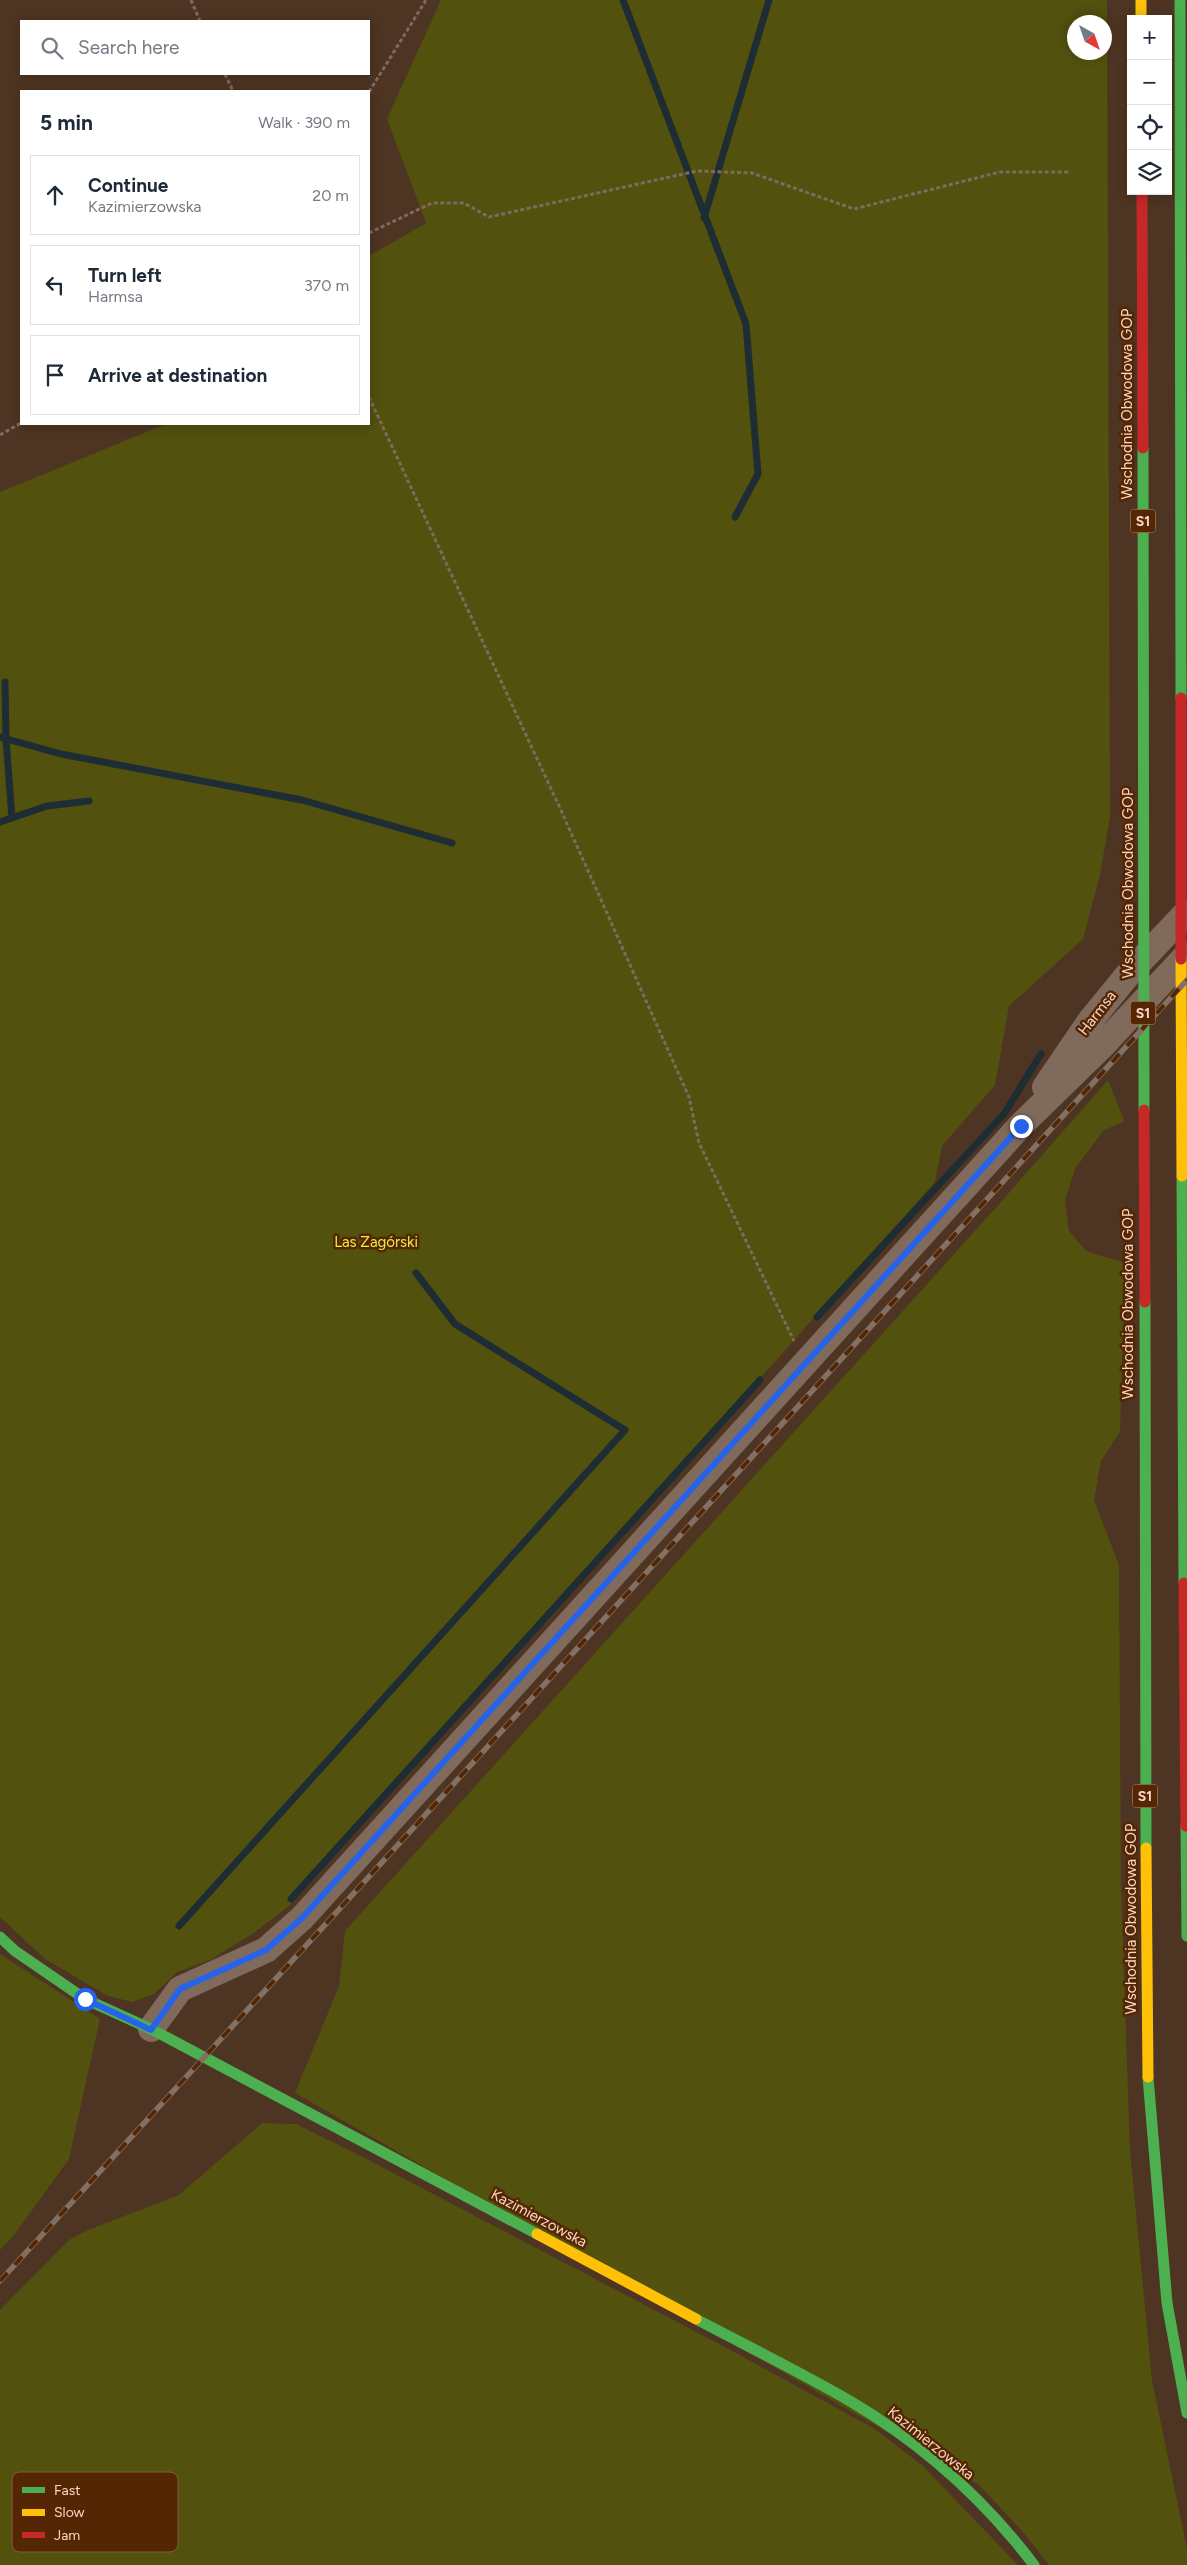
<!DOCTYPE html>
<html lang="en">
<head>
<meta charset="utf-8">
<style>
  :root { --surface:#fff; --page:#f2f2f3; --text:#1f2937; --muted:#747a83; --line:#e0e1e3 }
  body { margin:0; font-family:Figtree,sans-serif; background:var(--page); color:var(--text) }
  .controls { position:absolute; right:15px; top:15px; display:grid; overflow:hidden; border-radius:0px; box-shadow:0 2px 12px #0003 }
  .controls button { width:45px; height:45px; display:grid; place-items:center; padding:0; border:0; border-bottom:1px solid var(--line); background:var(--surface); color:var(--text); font:25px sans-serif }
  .compass { position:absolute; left:1067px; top:15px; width:45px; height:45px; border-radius:50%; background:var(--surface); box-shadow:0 2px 12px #0003; rotate:140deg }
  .stop { position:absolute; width:15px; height:15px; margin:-11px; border:4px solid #2563eb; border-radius:50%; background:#fff }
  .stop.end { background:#2563eb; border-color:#fff; box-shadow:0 1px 5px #0008 }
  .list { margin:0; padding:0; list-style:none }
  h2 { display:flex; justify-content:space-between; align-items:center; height:65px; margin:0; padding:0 20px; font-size:21px }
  h2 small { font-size:16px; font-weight:400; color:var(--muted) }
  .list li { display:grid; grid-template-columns:32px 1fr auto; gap:15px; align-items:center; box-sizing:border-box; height:80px; margin:0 10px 10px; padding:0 10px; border:1px solid var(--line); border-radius:0px }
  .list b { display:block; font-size:19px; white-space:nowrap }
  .list p { margin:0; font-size:16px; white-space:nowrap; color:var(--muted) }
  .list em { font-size:16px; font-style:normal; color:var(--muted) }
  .icon { flex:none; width:28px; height:28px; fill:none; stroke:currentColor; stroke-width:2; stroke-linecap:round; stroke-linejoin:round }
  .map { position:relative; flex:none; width:1187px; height:2565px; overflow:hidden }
  .search { position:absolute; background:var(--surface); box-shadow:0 2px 12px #0003; left:20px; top:20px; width:350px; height:55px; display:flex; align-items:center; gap:12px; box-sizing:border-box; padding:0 18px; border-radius:0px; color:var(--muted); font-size:19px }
  .panel { position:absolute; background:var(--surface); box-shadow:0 2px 12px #0003; left:20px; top:90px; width:350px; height:335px; border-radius:0px }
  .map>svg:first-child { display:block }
</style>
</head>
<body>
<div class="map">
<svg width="1187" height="2565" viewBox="0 0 1187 2565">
  <rect width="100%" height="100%" fill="#4e3422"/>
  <path fill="#52510e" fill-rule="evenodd" d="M 441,0 L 1107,0 L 1110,817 L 1100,875 L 1083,939 L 1009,1006 L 995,1085 L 942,1146 L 935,1182 L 289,1906 L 252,1934 L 210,1960 L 177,1972 L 154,1994 L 132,2002 L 108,1996 L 45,1959 L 0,1917 L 0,492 L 166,424 L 369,424 L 369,256 L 426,223 L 387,119 ZM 1074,22 L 1104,22 L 1104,52 L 1074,52 Z
    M 1108,1080 L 1124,1121 L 1103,1131 L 1075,1169 L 1065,1200 L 1069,1231 L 1086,1251 L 1125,1263 L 1120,1432 L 1101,1461 L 1094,1500 L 1119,1565 L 1121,1887 L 1130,2150 L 1152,2380 L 1187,2549 L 1187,2565 L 1049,2565 L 1023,2532 L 978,2484 L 295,2093 L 339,1986 L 345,1931 L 1000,1203 Z
    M 0,1954 L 100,2019 L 69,2159 L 15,2234 L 0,2250 Z
    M 262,2123 L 296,2124 L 361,2156 L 723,2346 L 875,2429 L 923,2466 L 1018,2565 L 0,2565 L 0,2310 L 69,2240 L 88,2230 L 179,2195 Z"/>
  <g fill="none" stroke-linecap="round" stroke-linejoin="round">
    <path stroke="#1e2d34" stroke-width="7" d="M 623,0 L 746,324 L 758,474 L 735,517
      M 704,218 L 769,0
      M 5,682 L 6,739 L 12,818
      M 0,737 L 61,754 L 302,800 L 452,843
      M 0,822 L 47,806 L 89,801
      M 817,1317 L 1004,1114 L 1041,1054
      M 291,1899 L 760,1380
      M 179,1926 L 625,1430 L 455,1324 L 416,1273"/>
    <path stroke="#7e6a5e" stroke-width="3" stroke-dasharray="4 2.5" stroke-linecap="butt" d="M 191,0 L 200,21
      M 225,74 L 233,91
      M 369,92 L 426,0
      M 369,233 L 432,203 L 464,203 L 489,217 L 697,171 L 752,173 L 854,209 L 1000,172 L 1071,172
      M 369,397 L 560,808 L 689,1097 L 699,1143 L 794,1341
      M 0,435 L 21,423"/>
    <path stroke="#806a5c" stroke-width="26" d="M 1045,1087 L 1090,1021 L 1130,972 L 1187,912
      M 151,2029 L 180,1989 L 266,1950 L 302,1918 L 1021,1125 L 1100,1048 L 1187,955"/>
    <path stroke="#4caf50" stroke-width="11" d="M 1180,0 L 1181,698
      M 1143,448 L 1144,1110
      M 1182,1176 L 1184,1583
      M 1145,1302 L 1146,1848
      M 1186,1826 L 1187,1936
      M 0,1937 L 15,1951 L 85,1999 L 151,2029 L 537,2234
      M 1148,2077 L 1167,2303 L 1187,2413
      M 696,2319 C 747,2346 800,2372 850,2401 C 921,2443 984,2499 1034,2565"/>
    <path stroke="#ffc107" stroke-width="11" d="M 1141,0 L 1141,19
      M 1181,959 L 1182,1176
      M 1146,1848 L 1148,2077
      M 537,2234 L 696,2319"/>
    <path stroke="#c62828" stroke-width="11" d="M 1142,191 L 1143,448
      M 1181,698 L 1181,959
      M 1144,1110 L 1145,1302
      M 1184,1583 L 1186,1826"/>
    <defs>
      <path id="rail" d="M 0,2281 L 1187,980"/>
    </defs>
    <use href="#rail" stroke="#847062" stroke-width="5.5"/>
    <use href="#rail" stroke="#542604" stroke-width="4" stroke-dasharray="11" stroke-linecap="butt"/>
  </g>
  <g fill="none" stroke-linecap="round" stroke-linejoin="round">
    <path stroke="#2563eb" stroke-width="6" d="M 85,1999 L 151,2030 L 180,1989 L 266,1950 L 302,1918 L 1021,1126"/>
  </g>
  <g text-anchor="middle" stroke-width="5" stroke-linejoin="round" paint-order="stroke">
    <g fill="#542604" stroke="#c9a188" stroke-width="1">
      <rect x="1130.5" y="509.5" width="25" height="23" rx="4"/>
      <rect x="1130.5" y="1001.5" width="25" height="23" rx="4"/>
      <rect x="1132.5" y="1784.5" width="25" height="23" rx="4"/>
    </g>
    <g font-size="14" font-weight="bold" fill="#fbd6c1">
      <text x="1143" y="526">S1</text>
      <text x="1143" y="1018">S1</text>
      <text x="1145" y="1801">S1</text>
    </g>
    <g font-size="15" fill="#fbd6c1" stroke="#542604">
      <text transform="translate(1127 404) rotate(-90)" y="5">Wschodnia Obwodowa GOP</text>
      <text transform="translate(1128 883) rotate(-90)" y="5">Wschodnia Obwodowa GOP</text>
      <text transform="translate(1097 1013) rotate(-52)" y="5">Harmsa</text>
      <text transform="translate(1128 1304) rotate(-90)" y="5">Wschodnia Obwodowa GOP</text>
      <text transform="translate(1131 1919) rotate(-90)" y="5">Wschodnia Obwodowa GOP</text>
      <text transform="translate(539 2218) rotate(28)" y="5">Kazimierzowska</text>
      <text transform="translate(931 2443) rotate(39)" y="5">Kazimierzowska</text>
    </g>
    <g font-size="15" fill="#e8ed41" stroke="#542604">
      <text x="376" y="1247">Las Zagórski</text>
    </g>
  </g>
  <rect x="12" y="2472" width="166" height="80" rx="8" fill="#542604" stroke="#865b3d" stroke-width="1"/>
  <rect x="22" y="2487" width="23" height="6" fill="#4caf50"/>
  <rect x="22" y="2509" width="23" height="7" fill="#ffc107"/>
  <rect x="22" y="2532" width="23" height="6" fill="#c62828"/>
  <g font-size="14" fill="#fbd6c1">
    <text x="54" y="2495">Fast</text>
    <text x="54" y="2517">Slow</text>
    <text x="54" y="2540">Jam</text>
  </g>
</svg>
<div class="controls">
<button>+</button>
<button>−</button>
<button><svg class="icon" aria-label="locate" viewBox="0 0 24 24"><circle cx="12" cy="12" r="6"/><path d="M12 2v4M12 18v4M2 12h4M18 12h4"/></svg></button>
<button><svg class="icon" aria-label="layers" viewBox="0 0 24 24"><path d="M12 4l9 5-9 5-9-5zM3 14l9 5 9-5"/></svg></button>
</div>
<svg class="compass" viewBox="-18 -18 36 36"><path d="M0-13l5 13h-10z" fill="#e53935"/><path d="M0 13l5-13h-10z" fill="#747a83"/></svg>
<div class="stop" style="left:85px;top:1999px"></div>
<div class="stop end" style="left:1021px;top:1126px"></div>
<div class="search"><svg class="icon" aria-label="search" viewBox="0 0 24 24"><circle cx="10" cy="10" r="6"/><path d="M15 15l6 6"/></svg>Search here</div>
<section class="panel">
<h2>5 min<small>Walk · 390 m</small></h2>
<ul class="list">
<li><svg class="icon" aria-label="ahead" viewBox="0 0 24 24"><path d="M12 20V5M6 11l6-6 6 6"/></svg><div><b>Continue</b><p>Kazimierzowska</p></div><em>20 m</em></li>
<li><svg class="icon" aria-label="left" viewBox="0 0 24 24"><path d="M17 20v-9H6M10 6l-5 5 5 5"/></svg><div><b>Turn left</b><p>Harmsa</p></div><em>370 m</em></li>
<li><svg class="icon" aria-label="arrive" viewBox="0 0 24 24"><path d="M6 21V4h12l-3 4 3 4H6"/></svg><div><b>Arrive at destination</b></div></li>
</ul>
</section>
</div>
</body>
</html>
